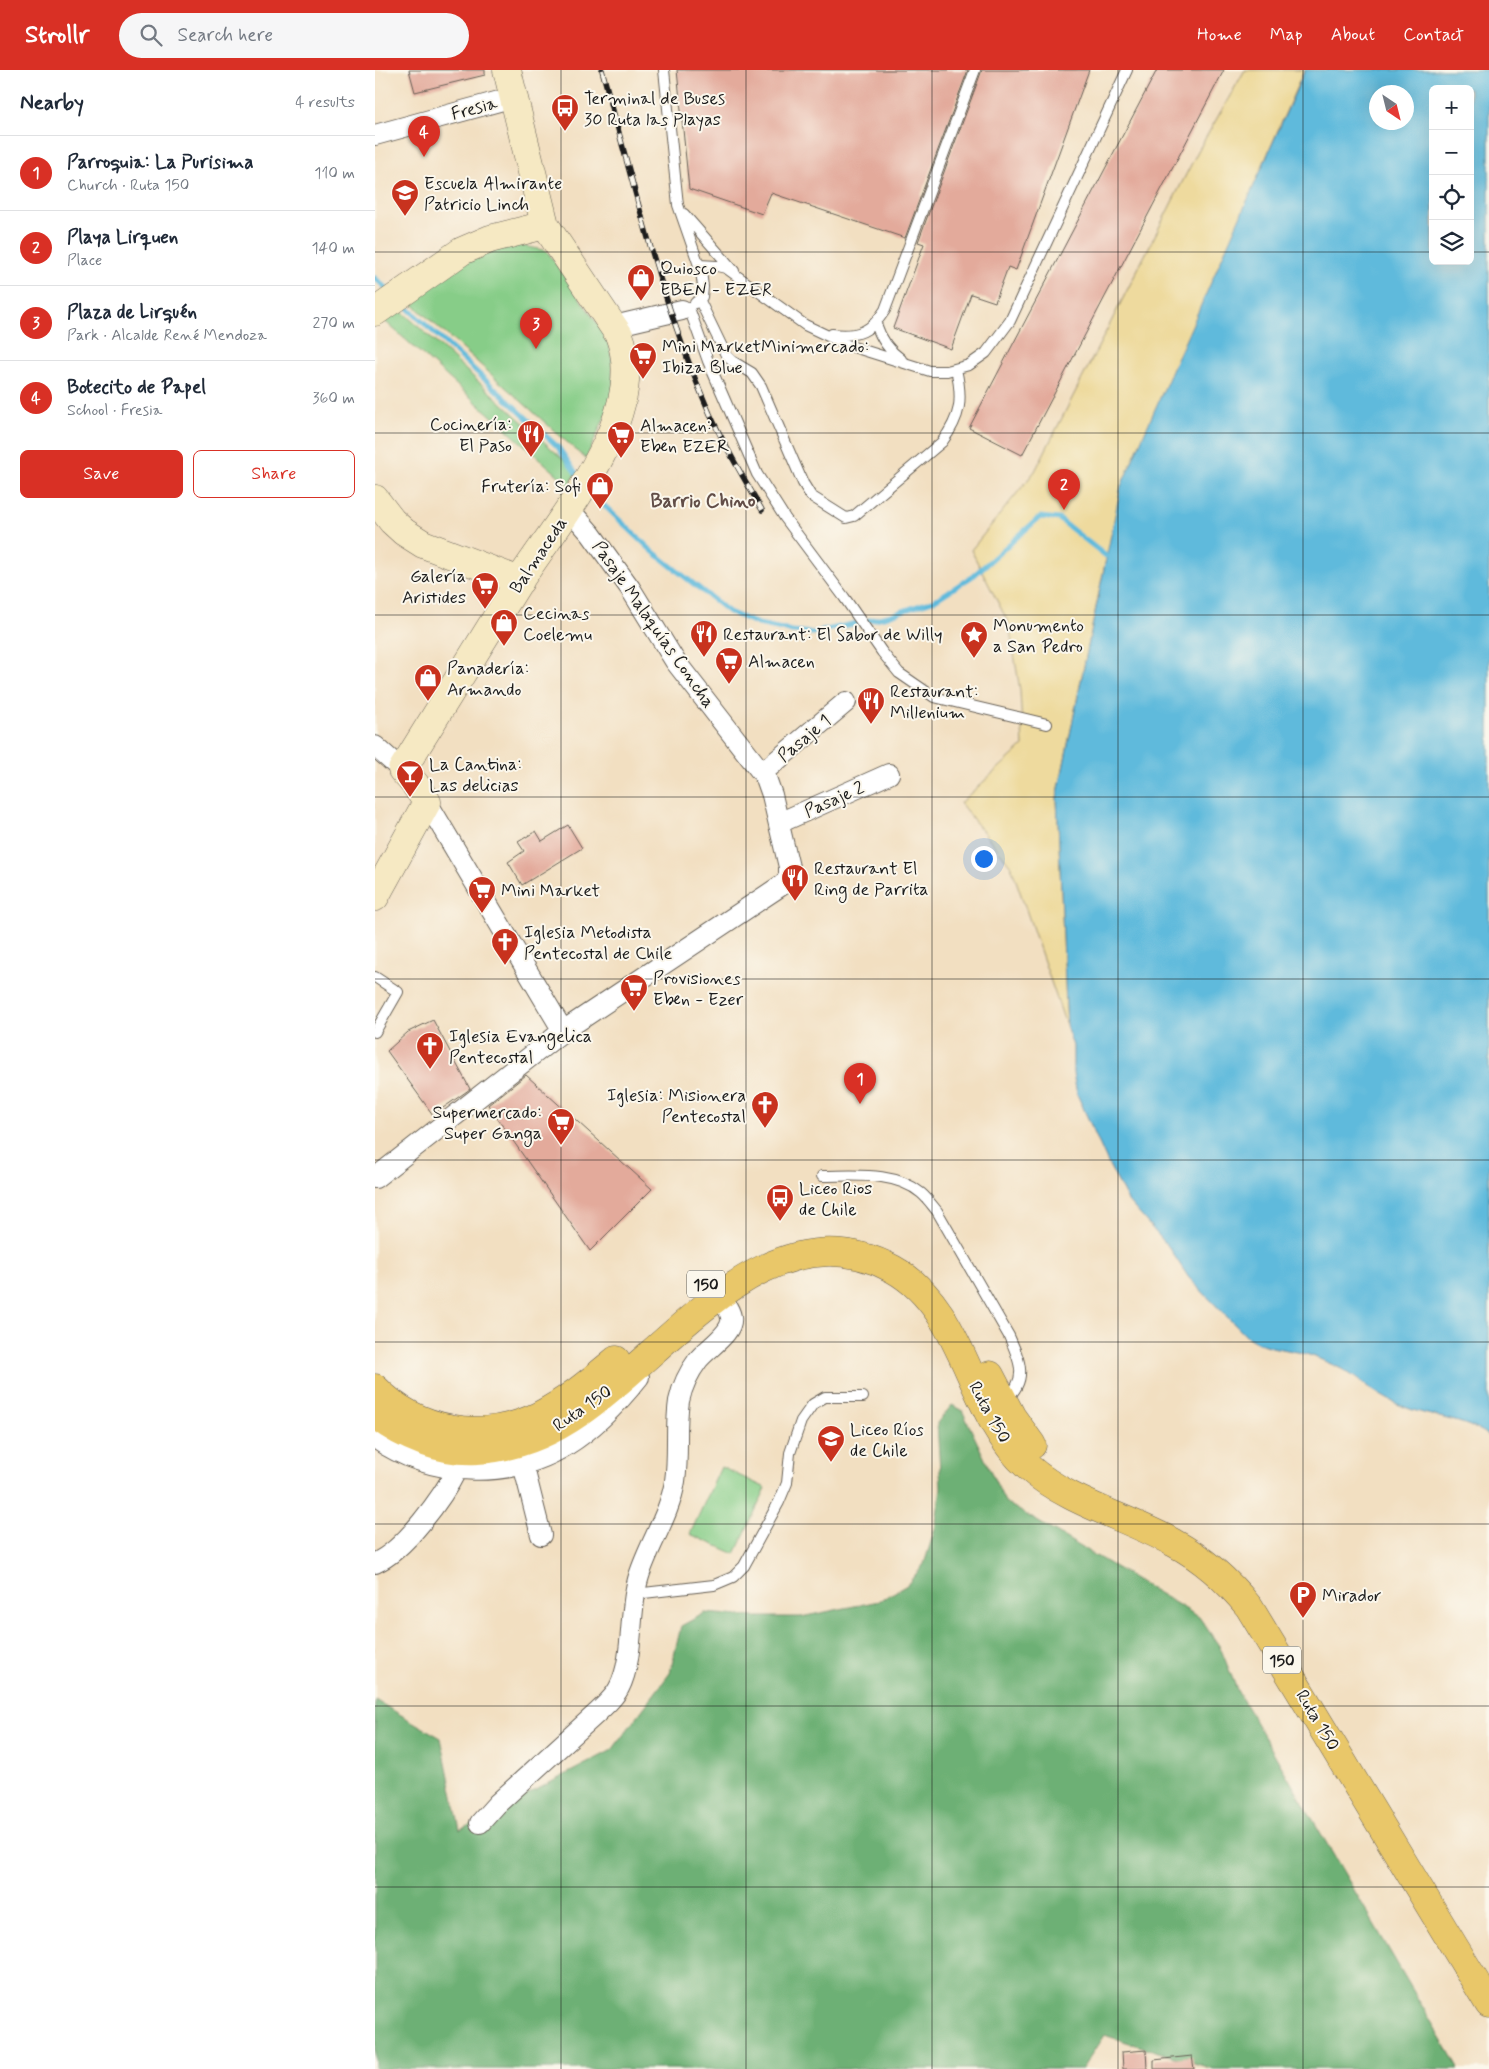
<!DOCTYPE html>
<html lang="en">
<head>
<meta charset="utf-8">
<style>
  :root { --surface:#fff; --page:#f6f6f7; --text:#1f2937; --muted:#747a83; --line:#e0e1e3; --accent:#d93025 }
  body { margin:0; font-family:Mynerve,sans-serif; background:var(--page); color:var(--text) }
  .controls { position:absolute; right:15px; top:15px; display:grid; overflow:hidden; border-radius:8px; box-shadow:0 5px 20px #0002 }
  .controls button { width:45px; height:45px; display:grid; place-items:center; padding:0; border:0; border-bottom:1px solid var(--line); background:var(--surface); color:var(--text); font:25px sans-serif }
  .compass { position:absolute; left:994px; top:15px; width:45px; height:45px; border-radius:50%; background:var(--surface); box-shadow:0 5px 20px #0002; rotate:145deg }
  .you { position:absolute; left:608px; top:788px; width:18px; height:18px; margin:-12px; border:4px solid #fff; border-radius:50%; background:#1a73e8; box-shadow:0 0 0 8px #1a73e833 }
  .badge { display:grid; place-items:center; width:32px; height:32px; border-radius:50%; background:var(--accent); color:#fff; font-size:16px; font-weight:700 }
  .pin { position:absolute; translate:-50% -41px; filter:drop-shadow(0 1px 2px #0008) }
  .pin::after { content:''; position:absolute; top:26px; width:18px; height:15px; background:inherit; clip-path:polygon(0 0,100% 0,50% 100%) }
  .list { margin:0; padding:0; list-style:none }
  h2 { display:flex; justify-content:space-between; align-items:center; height:65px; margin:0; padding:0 20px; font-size:21px }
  h2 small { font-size:16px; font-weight:400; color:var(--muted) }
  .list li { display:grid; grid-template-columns:32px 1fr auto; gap:15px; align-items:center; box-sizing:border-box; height:75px; padding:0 20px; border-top:1px solid var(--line) }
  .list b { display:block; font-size:19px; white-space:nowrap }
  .list p { margin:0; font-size:16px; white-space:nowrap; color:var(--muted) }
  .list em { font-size:16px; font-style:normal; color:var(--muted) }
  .actions { display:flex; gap:10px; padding:15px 20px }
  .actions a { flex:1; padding:11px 0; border:1px solid var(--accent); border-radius:8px; text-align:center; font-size:18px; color:var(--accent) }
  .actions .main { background:var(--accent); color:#fff }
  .icon { flex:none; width:28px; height:28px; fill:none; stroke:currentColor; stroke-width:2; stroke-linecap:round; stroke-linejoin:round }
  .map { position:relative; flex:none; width:1114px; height:1999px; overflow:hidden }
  header { display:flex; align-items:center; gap:30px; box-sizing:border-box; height:70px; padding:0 25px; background:var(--accent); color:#fff }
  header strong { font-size:24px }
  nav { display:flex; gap:28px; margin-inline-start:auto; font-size:18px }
  .search { width:350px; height:45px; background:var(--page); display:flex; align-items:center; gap:12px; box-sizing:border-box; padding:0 18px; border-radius:28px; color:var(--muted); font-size:19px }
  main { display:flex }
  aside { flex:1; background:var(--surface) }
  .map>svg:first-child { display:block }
</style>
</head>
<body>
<header>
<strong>Strollr</strong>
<div class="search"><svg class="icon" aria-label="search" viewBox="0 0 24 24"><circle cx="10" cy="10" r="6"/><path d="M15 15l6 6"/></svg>Search here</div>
<nav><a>Home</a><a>Map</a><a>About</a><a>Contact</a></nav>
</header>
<main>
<aside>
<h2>Nearby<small>4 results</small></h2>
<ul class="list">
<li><span class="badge">1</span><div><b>Parroquia: La Purisima</b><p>Church · Ruta 150</p></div><em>110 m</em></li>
<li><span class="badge">2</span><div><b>Playa Lirquen</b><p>Place</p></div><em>140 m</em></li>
<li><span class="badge">3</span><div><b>Plaza de Lirquén</b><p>Park · Alcalde René Mendoza</p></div><em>270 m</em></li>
<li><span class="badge">4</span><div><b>Botecito de Papel</b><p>School · Fresia</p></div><em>360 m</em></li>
</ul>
<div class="actions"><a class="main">Save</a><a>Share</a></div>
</aside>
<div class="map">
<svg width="1114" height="1999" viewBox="0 0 1114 1999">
  <rect width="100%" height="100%" fill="#fbf7ec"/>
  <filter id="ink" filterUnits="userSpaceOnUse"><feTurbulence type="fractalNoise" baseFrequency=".02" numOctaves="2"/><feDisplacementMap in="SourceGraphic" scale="10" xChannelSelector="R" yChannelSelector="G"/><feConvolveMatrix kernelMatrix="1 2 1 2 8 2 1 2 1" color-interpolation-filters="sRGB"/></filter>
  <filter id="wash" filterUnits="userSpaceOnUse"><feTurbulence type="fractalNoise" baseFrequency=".0096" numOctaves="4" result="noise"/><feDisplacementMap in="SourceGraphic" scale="20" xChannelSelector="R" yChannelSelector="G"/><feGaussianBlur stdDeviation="1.12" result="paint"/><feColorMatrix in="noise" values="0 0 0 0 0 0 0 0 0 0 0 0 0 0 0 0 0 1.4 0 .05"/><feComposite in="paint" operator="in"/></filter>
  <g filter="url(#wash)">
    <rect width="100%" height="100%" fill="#f2dfc1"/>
    <path fill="#87cd88" stroke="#527452" d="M 141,174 L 172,181 L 233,269 L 237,289 L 239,326 L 211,389 L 35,232 L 95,189 Z
      M 21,236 L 202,402 L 194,415 L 4,246 Z
      M 346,1397 L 391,1418 L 360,1484 L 315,1464 Z"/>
    <path fill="#6db074" stroke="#446648" d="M 577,1335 L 587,1340 L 630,1432 L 824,1547 L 845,1577 L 863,1622 L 1084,1999 L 838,1999 L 729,1965 L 707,1999 L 0,1999 L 0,1630 L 66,1668 L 85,1760 L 237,1680 L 295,1603 L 306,1556 L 330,1543 L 381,1547 L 426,1547 L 504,1531 L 532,1515 L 549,1494 L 560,1459 L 566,1418 L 562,1353 Z"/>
    <path fill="#eeda9e" stroke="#857b5d" d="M 870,0 L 929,0 L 874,127 L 730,493 L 682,728 L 692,958 L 636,796 L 585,733 L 648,676 L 645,620 L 634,554 L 596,480 L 660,401 L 823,81 Z"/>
    <path fill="#5fbadc" stroke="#3e6b7c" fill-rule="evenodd" d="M 930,0 L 1114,0 L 1114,1366 C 1088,1348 1056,1348 1027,1336 C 1007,1328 992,1316 975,1304 C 965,1297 951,1292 940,1287 C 917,1278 893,1281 871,1266 L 814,1208 L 793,1176 L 753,1131 L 733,1093 L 702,1024 L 698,1003 L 698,976 L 692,958 L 682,728 L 746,416 ZM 1058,19 L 1095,19 L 1095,191 L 1058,191 ZM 1002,22 L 1032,22 L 1032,52 L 1002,52 Z"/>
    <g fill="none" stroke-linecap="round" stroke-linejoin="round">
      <path stroke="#5fbadc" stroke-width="5" d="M 0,208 L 14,221
        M 26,232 L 183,377 L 203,406
        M 214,421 L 276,480 L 354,542 L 383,554 L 417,561 L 438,563 L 513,546 L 560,530 L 598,506 L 665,447 L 684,449 L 731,486"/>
    </g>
    <g id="blocks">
      <path fill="#e3aa9b" d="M 34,0 L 110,0 L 110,5 L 40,22 Z
        M 302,0 L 593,0 L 530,168 L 396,123 L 387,144 L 314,119 Z
        M 607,0 L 714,0 L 641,200 L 633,197 L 620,232 L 596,224 L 576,279 L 518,258 L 549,174 L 543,172 Z
        M 782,0 L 849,0 L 647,385 L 594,358 Z
        M 193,755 L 207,778 L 147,815 L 133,792 L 149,781 L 143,772 L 161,761 L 167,771 Z
        M 58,950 L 95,1019 L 58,1045 L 12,981 L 33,962 Z
        M 151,1005 L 277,1119 L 215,1181 L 113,1035 Z
        M 771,1980 L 772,1999 L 748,1999 L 747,1982 Z
        M 817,1986 L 819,1999 L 779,1999 L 779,1990 Z"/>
    </g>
  </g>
  <g filter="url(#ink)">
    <use href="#blocks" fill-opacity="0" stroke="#676056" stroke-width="1"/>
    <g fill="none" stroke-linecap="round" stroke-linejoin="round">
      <defs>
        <path id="lane" d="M 289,0 L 303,135 L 326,201 L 328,217 L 327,227 L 320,233
          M 309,144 L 359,201
          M 324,195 L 342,196 L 351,198 L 430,255 L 472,275 L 555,301 L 572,301 L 594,295 L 611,283 L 635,251 L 752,0
          M 324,229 L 351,285 L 357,291 L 377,303 L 386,316 L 428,413 L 436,426 L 471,448 L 479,446 L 567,372 C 586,346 588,330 581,299
          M 314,238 L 333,291 L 382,404 L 410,448 L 469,527 L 507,582 L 524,603 L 559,627 L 672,654
          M 501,254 C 506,269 513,280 526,289
          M 457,264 C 483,267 496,262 510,240 L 600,0
          M 0,907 L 23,922 L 0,962
          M 447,1106 C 479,1106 520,1101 546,1123 C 552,1128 557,1135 562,1141 L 634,1266 C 645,1291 654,1310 630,1330
          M 260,1524 L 339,1515 L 358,1507 L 369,1496 L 404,1432 L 412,1413 L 415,1383 L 426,1351 L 438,1334 L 450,1327 L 488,1327"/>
        <path id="street" d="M 0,65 L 139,27
          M 239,256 L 307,240
          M 0,676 L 27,700
          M 387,703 L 471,632
          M 52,732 L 188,961
          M 404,753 L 514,704
          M 0,1108 L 188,961 L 407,815 L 414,808 L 414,797 L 397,725 L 391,708 L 300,591 L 255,518 L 216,464 L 194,439
          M 0,1368 C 55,1407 135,1411 192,1375 C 220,1358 244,1332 264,1307
          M 148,1394 L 166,1465
          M 0,1493 C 29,1481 68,1427 82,1399
          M 105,1753 L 122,1734 L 222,1643 C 230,1635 239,1628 244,1618 C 260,1587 253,1540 264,1506 C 274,1474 295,1444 300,1411 C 304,1384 300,1357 304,1331 C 307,1317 314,1302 323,1290 C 332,1278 359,1263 356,1247 C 354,1235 340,1223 333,1213"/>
        <path id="secondary" d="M 0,242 L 87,181 L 115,169 L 170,155
          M 0,429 L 17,451 L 29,462 L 48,474 L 145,511
          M 0,827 L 52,732 L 40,714 L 27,700 C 66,638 104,575 143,513 C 184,449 276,345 244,265 L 170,155 L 132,0"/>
        <path id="primary" d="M 615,1305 L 637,1347 L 657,1375
          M 0,1318 C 43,1362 107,1373 163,1346 C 191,1332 217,1310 241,1290
          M 0,1345 C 28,1367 66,1382 102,1380 C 139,1378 174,1364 204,1343 C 294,1282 394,1132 518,1199 C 592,1240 592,1342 653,1397 C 695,1434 751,1446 799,1473 C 829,1489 853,1511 874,1537 L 1114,1934"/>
      </defs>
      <use href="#lane" stroke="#676056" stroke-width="12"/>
      <use href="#street" stroke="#676056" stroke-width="22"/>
      <use href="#secondary" stroke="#676056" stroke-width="29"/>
      <use href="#primary" stroke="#676056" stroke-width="29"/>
      <use href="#lane" stroke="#fff" stroke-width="10"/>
      <use href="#street" stroke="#fff" stroke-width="20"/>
      <use href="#secondary" stroke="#f6e9c3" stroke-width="28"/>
      <use href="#primary" stroke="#e9c769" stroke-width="28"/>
      <defs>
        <path id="rail" d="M 227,0 C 258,112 285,229 332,337 C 347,373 368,406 387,440"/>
      </defs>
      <use href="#rail" stroke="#1c1c1c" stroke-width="5.5"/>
      <use href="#rail" stroke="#fbf7ec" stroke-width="4" stroke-dasharray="11" stroke-linecap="butt"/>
    </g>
  </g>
  <path fill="none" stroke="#1c1c1c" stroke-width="1" stroke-opacity="0.55" d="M 186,0 L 186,1999M 371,0 L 371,1999M 557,0 L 557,1999M 743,0 L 743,1999M 928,0 L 928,1999M 0,182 L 1058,182M 1095,182 L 1114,182M 0,363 L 1114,363M 0,545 L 1114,545M 0,727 L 1114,727M 0,909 L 1114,909M 0,1090 L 1114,1090M 0,1272 L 1114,1272M 0,1454 L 1114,1454M 0,1636 L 1114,1636M 0,1817 L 1114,1817"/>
  <defs>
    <symbol id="bus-pin" viewBox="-11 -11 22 30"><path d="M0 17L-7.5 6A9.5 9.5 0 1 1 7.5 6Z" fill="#c8321e" stroke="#fbf7ec"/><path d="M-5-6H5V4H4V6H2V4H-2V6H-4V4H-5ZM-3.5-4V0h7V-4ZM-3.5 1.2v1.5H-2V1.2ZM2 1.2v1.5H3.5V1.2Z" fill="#fff"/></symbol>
    <symbol id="school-pin" viewBox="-11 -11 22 30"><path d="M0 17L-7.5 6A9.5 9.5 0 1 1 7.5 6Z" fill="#c8321e" stroke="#fbf7ec"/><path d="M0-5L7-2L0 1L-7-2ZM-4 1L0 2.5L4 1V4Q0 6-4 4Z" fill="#fff"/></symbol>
    <symbol id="shop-pin" viewBox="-11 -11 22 30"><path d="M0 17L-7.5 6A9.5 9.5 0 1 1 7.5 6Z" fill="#c8321e" stroke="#fbf7ec"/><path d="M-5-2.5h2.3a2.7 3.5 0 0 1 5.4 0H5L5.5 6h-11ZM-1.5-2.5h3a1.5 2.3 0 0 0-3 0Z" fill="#fff"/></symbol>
    <symbol id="supermarket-pin" viewBox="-11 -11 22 30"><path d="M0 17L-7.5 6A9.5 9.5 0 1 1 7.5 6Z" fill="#c8321e" stroke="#fbf7ec"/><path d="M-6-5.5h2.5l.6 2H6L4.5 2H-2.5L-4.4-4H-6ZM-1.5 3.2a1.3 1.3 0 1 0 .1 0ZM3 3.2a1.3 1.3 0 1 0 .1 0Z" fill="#fff"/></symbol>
    <symbol id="restaurant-pin" viewBox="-11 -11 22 30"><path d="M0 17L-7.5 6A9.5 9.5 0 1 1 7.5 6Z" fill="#c8321e" stroke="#fbf7ec"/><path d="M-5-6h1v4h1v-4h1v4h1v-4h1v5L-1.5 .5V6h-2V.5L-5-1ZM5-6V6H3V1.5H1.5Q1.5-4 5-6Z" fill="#fff"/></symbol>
    <symbol id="sight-pin" viewBox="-11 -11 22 30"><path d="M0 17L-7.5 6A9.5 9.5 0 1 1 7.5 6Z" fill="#c8321e" stroke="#fbf7ec"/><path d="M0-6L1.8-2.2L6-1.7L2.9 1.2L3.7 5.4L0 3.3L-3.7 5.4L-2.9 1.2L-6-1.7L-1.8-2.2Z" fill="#fff"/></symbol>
    <symbol id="bar-pin" viewBox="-11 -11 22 30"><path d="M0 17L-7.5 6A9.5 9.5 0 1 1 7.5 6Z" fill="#c8321e" stroke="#fbf7ec"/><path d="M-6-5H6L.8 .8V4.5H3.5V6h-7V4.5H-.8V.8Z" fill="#fff"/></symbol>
    <symbol id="church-pin" viewBox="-11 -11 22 30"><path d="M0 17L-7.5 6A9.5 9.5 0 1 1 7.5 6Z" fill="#c8321e" stroke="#fbf7ec"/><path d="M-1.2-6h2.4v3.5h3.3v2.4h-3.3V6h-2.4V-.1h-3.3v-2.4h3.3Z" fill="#fff"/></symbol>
    <symbol id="parking-pin" viewBox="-11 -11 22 30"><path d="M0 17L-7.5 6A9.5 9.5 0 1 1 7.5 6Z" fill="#c8321e" stroke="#fbf7ec"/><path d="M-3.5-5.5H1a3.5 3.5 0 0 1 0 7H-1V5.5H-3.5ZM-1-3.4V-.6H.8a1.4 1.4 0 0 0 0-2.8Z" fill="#fff"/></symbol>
  </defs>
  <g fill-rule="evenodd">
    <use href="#bus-pin" x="174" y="22" width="32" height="43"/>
    <use href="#school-pin" x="14" y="107" width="32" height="43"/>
    <use href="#shop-pin" x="250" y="192" width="32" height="43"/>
    <use href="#supermarket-pin" x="252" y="270" width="32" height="43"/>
    <use href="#restaurant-pin" x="140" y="348" width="32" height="43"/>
    <use href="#supermarket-pin" x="230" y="349" width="32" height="43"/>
    <use href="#shop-pin" x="209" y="400" width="32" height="43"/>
    <use href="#supermarket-pin" x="94" y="500" width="32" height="43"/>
    <use href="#shop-pin" x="113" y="537" width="32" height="43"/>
    <use href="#restaurant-pin" x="313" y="548" width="32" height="43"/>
    <use href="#sight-pin" x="583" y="549" width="32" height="43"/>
    <use href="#supermarket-pin" x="338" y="575" width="32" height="43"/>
    <use href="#shop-pin" x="37" y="592" width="32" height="43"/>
    <use href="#restaurant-pin" x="480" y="615" width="32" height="43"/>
    <use href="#bar-pin" x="19" y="688" width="32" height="43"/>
    <use href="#restaurant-pin" x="404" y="792" width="32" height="43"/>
    <use href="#supermarket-pin" x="91" y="804" width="32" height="43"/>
    <use href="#church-pin" x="114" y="856" width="32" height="43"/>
    <use href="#supermarket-pin" x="243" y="902" width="32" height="43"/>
    <use href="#church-pin" x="39" y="960" width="32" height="43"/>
    <use href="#church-pin" x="374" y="1019" width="32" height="43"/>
    <use href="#supermarket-pin" x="170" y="1036" width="32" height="43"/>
    <use href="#bus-pin" x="389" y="1112" width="32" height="43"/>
    <use href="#school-pin" x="440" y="1353" width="32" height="43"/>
    <use href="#parking-pin" x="912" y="1509" width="32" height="43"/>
  </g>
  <g text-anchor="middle" stroke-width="4" stroke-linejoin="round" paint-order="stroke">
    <g fill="#fbf7ec" stroke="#5f5e5a" stroke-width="1">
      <rect x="312" y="1200.5" width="38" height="27" rx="4"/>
      <rect x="888" y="1576.5" width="38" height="27" rx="4"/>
    </g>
    <g font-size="16" font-weight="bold" fill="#1c1c1c">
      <text x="331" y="1220">150</text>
      <text x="907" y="1596">150</text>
    </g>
    <g font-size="18" fill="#1c1c1c" stroke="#fbf7ec" text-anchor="start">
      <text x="209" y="34">Terminal de Buses<tspan x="209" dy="21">30 Ruta las Playas</tspan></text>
      <text x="49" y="119">Escuela Almirante<tspan x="49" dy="21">Patricio Linch</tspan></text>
      <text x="285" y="204">Quiosco<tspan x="285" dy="21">EBEN - EZER</tspan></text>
      <text x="287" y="282">Mini MarketMinimercado:<tspan x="287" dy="21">Ibiza Blue</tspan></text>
      <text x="137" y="360" text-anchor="end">Cocinería:<tspan x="137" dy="21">El Paso</tspan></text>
      <text x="265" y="361">Almacen:<tspan x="265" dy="21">Eben EZER</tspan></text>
      <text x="206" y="422" text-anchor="end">Frutería: Sofi</text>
      <text x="91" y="512" text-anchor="end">Galería<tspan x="91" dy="21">Aristides</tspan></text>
      <text x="148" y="549">Cecinas<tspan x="148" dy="21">Coelemu</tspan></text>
      <text x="618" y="561">Monumento<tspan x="618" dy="21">a San Pedro</tspan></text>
      <text x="348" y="570">Restaurant: El Sabor de Willy</text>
      <text x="373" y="597">Almacen</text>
      <text x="72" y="604">Panadería:<tspan x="72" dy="21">Armando</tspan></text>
      <text x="515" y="627">Restaurant:<tspan x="515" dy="21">Millenium</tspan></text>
      <text x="54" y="700">La Cantina:<tspan x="54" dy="21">Las delicias</tspan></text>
      <text x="439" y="804">Restaurant El<tspan x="439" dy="21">Ring de Parrita</tspan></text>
      <text x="126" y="826">Mini Market</text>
      <text x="149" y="868">Iglesia Metodista<tspan x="149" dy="21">Pentecostal de Chile</tspan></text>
      <text x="278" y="914">Provisiones<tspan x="278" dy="21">Eben - Ezer</tspan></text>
      <text x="74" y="972">Iglesia Evangelica<tspan x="74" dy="21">Pentecostal</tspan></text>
      <text x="371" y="1031" text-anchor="end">Iglesia: Misionera<tspan x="371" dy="21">Pentecostal</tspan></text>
      <text x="167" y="1048" text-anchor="end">Supermercado:<tspan x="167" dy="21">Super Ganga</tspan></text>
      <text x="424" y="1124">Liceo Rios<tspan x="424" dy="21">de Chile</tspan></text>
      <text x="475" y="1365">Liceo Ríos<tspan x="475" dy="21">de Chile</tspan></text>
      <text x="947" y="1531">Mirador</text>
    </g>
    <g font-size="18" fill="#1c1c1c" stroke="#fbf7ec">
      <text transform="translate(99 38) rotate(-15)" y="6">Fresia</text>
      <text transform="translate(163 485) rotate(-56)" y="6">Balmaceda</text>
      <text transform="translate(279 554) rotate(55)" y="6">Pasaje Malaquías Concha</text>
      <text transform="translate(429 668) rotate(-40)" y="6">Pasaje 1</text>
      <text transform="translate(459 729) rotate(-24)" y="6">Pasaje 2</text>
      <text transform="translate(207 1338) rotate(-35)" y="6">Ruta 150</text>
      <text transform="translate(615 1342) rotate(61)" y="6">Ruta 150</text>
      <text transform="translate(943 1650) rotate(59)" y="6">Ruta 150</text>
    </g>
    <g font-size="19" font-weight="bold" fill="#624e48" stroke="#fbf7ec">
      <text x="328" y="437">Barrio Chino</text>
    </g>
  </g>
</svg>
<div class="controls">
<button>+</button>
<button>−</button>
<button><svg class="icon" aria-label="locate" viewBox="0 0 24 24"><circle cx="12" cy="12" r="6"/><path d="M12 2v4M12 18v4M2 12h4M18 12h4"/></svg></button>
<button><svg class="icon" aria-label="layers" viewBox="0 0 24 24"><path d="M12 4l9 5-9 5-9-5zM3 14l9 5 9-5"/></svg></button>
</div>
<svg class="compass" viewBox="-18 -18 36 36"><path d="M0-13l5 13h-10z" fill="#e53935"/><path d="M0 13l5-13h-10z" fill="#747a83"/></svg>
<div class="you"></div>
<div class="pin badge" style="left:485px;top:1034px">1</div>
<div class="pin badge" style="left:689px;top:440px">2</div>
<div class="pin badge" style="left:161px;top:279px">3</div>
<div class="pin badge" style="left:49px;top:87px">4</div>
</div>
</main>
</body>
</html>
